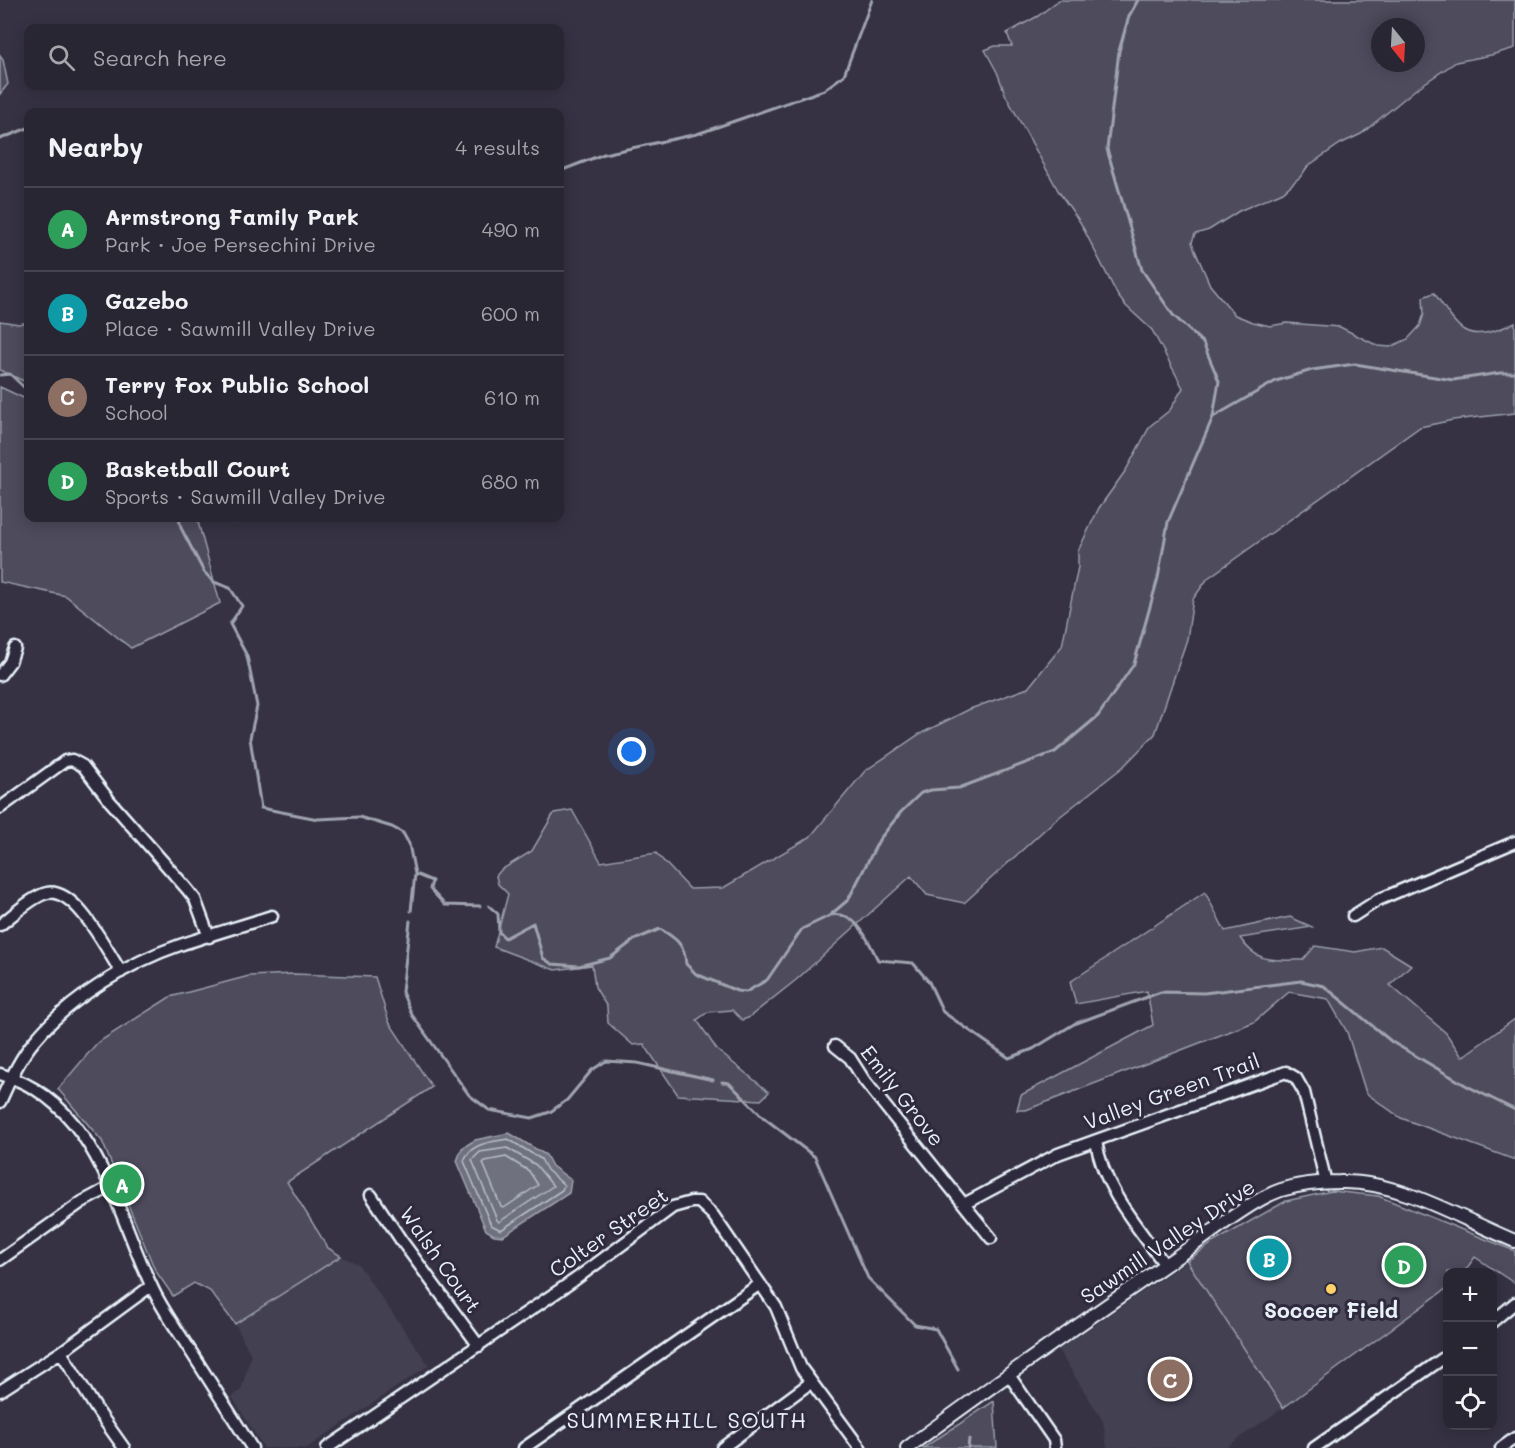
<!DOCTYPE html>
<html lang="en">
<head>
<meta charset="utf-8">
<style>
  :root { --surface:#282633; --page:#34323f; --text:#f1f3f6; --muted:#a5a5ac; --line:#44434e; --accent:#8c9099 }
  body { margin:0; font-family:Mali,sans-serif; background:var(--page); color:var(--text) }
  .controls { position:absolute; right:18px; bottom:18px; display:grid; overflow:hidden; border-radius:12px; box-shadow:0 3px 15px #0003 }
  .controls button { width:54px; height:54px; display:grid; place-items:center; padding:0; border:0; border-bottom:2px solid var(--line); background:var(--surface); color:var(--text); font:30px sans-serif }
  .compass { position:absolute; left:1371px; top:18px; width:54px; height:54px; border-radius:50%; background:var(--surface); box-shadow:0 3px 15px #0003; rotate:162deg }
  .you { position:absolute; left:632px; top:752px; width:21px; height:21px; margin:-15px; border:4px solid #fff; border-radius:50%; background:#1a73e8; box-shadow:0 0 0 9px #1a73e833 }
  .badge { display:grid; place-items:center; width:39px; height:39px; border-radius:50%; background:var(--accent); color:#fff; font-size:20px; font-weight:700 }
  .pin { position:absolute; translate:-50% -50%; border:3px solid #fff; box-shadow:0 2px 6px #0006 }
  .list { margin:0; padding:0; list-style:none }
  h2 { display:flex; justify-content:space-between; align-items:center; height:78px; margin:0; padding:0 24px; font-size:26px }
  h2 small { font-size:20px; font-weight:400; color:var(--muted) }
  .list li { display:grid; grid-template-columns:39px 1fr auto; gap:18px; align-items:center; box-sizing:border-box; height:84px; padding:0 24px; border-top:2px solid var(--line) }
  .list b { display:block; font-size:22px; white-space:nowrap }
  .list p { margin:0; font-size:20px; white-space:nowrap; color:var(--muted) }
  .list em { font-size:20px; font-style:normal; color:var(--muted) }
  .icon { flex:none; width:33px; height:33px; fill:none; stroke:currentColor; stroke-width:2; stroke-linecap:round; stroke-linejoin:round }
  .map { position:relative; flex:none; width:1515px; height:1448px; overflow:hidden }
  .search { position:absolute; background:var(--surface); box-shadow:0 3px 15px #0003; left:24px; top:24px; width:540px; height:66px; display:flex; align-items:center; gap:15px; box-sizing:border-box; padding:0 21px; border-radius:12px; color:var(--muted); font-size:22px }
  .panel { position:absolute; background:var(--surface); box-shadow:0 3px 15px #0003; left:24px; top:108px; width:540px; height:414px; border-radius:12px }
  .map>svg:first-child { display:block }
</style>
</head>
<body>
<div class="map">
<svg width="1515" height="1448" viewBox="0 0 1515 1448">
  <rect width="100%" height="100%" fill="#363244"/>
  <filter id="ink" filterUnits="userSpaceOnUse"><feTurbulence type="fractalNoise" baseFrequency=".0167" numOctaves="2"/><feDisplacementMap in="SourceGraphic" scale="12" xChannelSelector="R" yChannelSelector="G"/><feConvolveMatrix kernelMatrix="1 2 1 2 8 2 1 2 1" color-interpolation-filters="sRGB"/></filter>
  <g filter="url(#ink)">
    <path fill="#433f51" d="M 341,1256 L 358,1264 L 429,1365 L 307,1448 L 264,1448 L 232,1397 L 241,1390 L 251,1355 L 235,1324 Z
      M 1187,1261 L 1283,1408 L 1225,1448 L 1107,1448 L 1103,1421 L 1058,1350 Z"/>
    <path fill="#4d4b5c" stroke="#9a9eaa" stroke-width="1.5" fill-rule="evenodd" d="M 1059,0 L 1515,0 L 1515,48 L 1491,55 L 1456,62 L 1416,89 L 1361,134 L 1340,144 L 1308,166 L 1301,176 L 1283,192 L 1239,211 L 1209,230 L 1195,234 L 1192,242 L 1194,248 L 1210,285 L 1235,315 L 1253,322 L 1270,326 L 1287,323 L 1340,327 L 1378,346 L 1390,347 L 1408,339 L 1420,326 L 1424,314 L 1423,297 L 1434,293 C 1443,304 1452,323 1464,330 C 1478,339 1502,329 1515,322 L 1515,413 L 1453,420 L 1420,427 L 1208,578 L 1193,599 L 1187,639 L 1155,734 L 1123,767 L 1053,822 L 964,903 L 927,895 L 911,876 L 796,980 L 748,1018 L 742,1020 L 732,1010 L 708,1012 L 697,1020 L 717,1050 L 769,1092 L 761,1100 L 678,1095 L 644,1044 L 633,1045 L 608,1023 L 607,1007 L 595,987 L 592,965 L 555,970 L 494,947 L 508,894 L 498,884 L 496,876 L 501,870 L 532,851 L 554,813 L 572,810 L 601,862 L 656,853 L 690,889 L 723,888 L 810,837 L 865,771 L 918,735 L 970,709 L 1028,688 L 1062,646 L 1078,567 L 1078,551 L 1099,508 L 1126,470 L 1150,426 L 1170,410 L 1183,388 L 1152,330 L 1126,306 L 1118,296 L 1080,222 L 1059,192 L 1006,96 L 997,72 L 985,50 L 995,46 L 1012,46 L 1007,33 L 1038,16 ZM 1380,27 L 1416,27 L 1416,63 L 1380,63 Z
      M 0,55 L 3,60 L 8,84 L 0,94 Z
      M 0,321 L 19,324 L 28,322 L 28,383 L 0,370 Z
      M 0,387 L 28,400 L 28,518 L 197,518 L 220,603 L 131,648 L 66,596 L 0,582 Z
      M 1205,892 L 1225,931 L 1290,917 L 1312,927 L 1240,938 C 1257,964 1274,960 1303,960 L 1315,946 L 1355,952 L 1382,947 L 1411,965 L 1390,985 L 1446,1033 L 1462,1057 L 1515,1019 L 1515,1160 L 1401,1118 L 1366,1093 L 1347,1032 L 1328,999 L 1289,992 L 1254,1022 L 1026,1110 L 1017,1110 L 1021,1095 L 1153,1025 L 1147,991 L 1076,1004 L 1070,982 Z
      M 294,974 L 375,977 L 389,1022 L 432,1087 L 287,1182 L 328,1248 L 341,1256 L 235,1324 L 210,1291 L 194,1283 L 173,1296 L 155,1270 L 102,1141 L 58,1089 L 97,1043 L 170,997 L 249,976 Z
      M 1332,1191 L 1378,1196 L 1515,1251 L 1515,1281 L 1514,1283 L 1475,1257 L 1464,1272 L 1448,1272 L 1447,1288 L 1283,1408 L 1187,1261 L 1214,1242 L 1286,1201 Z
      M 994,1401 L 997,1448 L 923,1448 Z"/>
    <path fill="#70717f" stroke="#a0a4af" stroke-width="1.5" d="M 210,518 L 256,518 C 244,523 222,525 210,518 Z
      M 509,1133 L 546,1155 L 552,1166 L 571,1180 L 569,1193 L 503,1236 L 494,1235 L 486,1230 L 457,1161 L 462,1148 L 475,1140 Z"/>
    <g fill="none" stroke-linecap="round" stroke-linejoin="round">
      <path stroke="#b8bec8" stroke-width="1.5" d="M 508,1139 L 541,1159 L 547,1170 L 564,1185 L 562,1190 L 501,1230 L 491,1225 L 464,1161 C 470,1143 491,1142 508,1139 Z
        M 507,1148 L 536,1165 L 553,1186 L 499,1222 L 497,1220 L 472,1160 L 480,1152 Z
        M 506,1157 L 529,1171 L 538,1185 L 504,1208 L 501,1207 L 483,1163 L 485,1161 Z"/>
      <path stroke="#a0a4af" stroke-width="3" d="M 0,139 L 28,128
        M 560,171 L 604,154 L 697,134 L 824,90 L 844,75 L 872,0
        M 0,375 L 10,374 L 28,391
        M 1213,417 L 1276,381 L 1312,370 L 1355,364 L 1453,380 L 1500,373 L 1515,373
        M 179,518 L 181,528 L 204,572 L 214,582 L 230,588 L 242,606 L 230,624 L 247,656 L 257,706 L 250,738 L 261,808 L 318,819 L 359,817 L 392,827 L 403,833 L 409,844 L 415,874 L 411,911
        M 415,874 L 432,881 L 430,889 L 445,905 L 480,906
        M 489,906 L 498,914 L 499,932 L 505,938 L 533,923 L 543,958 L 552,964 L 579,966 L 610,958 L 634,940 L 660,929 C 676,938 685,945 686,964 L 696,974 L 737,991 L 746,992 L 767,980 L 802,929 L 829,916 L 848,900 L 879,840 L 901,812 L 921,793 L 931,790 L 959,788 L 1055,752 L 1098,716 L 1134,664 L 1158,578 L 1168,522 L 1213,417 L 1219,381 L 1203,343 L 1173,315 L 1142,270 L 1107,149 L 1119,51 L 1129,16 L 1138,0
        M 830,915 C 857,910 868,941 878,960 L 913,963 L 929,982 L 943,1012 L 1009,1058 L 1033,1049 L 1074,1024 L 1161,992 L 1204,993 L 1301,981 L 1324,986 L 1392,1042 L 1467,1086 L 1515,1110
        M 410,921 L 402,992 L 412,1015 L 469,1095 L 489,1110 L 532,1118 L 550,1112 L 567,1100 L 592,1070 L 606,1061 L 637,1063 L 713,1080
        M 722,1082 L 729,1083 L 763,1117 L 815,1157 L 868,1278 L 915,1325 L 936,1329 L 958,1369
        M 968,1448 L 969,1439"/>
      <defs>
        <path id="minor" d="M 0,675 L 10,662 L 15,648
          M 0,808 L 65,761 L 72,760 L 83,766 L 109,800 L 187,889 L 195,899 L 209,937
          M 1353,916 L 1378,900 L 1515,842
          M 0,925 C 12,916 33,896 47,893 C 76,887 107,951 121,972
          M 835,1046 L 850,1058 L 864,1080 L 991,1238
          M 0,1074 C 96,1101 114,1207 151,1285 C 160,1306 174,1325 186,1344 C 208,1378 230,1413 252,1448
          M 0,1102 C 10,1080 20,1057 36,1039 C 70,998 130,962 180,945 C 210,935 241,926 272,916
          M 1096,1141 C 1103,1189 1138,1227 1165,1265
          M 371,1195 L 401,1240 L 479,1346
          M 964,1204 L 1058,1154 L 1286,1072 L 1296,1078 L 1304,1092 L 1326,1183
          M 0,1260 L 82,1202 L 110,1187
          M 1492,1322 L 1515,1303
          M 61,1352 L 97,1410 L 124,1448
          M 1009,1375 L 1054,1440 L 1055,1448
          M 0,1391 L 61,1352 L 151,1286
          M 327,1448 L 573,1281 L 673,1207 L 691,1202 L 699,1202 L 713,1215 L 776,1307 L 801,1368 L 860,1448
          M 524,1448 L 760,1284
          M 722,1448 L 810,1383
          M 1314,1448 L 1448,1355
          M 1501,1448 L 1515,1438"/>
        <path id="tertiary" d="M 907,1448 C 996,1382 1087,1319 1178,1256 C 1206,1237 1251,1200 1281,1190 C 1300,1184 1320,1182 1340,1182 C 1399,1180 1461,1219 1515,1241"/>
      </defs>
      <use href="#minor" stroke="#e8f1f8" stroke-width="15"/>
      <use href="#tertiary" stroke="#e8f1f8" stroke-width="16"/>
      <use href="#minor" stroke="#2f2a3d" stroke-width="10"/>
      <use href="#tertiary" stroke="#2f2a3d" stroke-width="12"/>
    </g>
  </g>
  <circle fill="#ffd166" stroke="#2f2a3d" stroke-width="2" cx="1331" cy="1289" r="6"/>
  <g text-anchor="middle" stroke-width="6" stroke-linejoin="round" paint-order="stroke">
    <g font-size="21" fill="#e8f1f8" stroke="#2f2a3d">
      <text transform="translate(1172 1092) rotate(-20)" y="7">Valley Green Trail</text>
      <text transform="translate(902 1096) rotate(52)" y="7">Emily Grove</text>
      <text transform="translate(609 1233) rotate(-35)" y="7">Colter Street</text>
      <text transform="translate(1168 1242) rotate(-34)" y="7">Sawmill Valley Drive</text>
      <text transform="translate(440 1260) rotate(55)" y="7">Walsh Court</text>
    </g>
    <g font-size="21" font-weight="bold" fill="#e8f1f8" stroke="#2f2a3d">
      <text x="1331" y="1318">Soccer Field</text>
    </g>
    <g font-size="22" letter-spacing="1.5" fill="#e8f1f8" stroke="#2f2a3d">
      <text x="687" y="1428">SUMMERHILL SOUTH</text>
    </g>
  </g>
</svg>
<div class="controls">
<button>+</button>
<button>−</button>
<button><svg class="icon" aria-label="locate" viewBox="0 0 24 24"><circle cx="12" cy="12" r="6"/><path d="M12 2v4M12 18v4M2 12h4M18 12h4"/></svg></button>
</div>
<svg class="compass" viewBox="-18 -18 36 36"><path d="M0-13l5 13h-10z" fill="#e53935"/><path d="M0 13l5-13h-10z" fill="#a5a5ac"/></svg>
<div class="you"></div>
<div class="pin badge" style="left:122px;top:1184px;background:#2e9e5b">A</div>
<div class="pin badge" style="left:1269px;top:1258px;background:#0f9aa8">B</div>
<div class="pin badge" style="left:1170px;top:1379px;background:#8d6e63">C</div>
<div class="pin badge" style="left:1404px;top:1265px;background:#2e9e5b">D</div>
<div class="search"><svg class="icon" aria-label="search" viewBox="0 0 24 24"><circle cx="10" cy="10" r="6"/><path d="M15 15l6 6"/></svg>Search here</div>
<section class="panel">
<h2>Nearby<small>4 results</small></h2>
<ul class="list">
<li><span class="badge" style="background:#2e9e5b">A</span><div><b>Armstrong Family Park</b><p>Park · Joe Persechini Drive</p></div><em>490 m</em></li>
<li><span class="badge" style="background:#0f9aa8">B</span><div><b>Gazebo</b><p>Place · Sawmill Valley Drive</p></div><em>600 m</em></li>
<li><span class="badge" style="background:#8d6e63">C</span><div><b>Terry Fox Public School</b><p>School</p></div><em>610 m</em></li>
<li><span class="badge" style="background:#2e9e5b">D</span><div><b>Basketball Court</b><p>Sports · Sawmill Valley Drive</p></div><em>680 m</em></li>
</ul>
</section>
</div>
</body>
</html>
